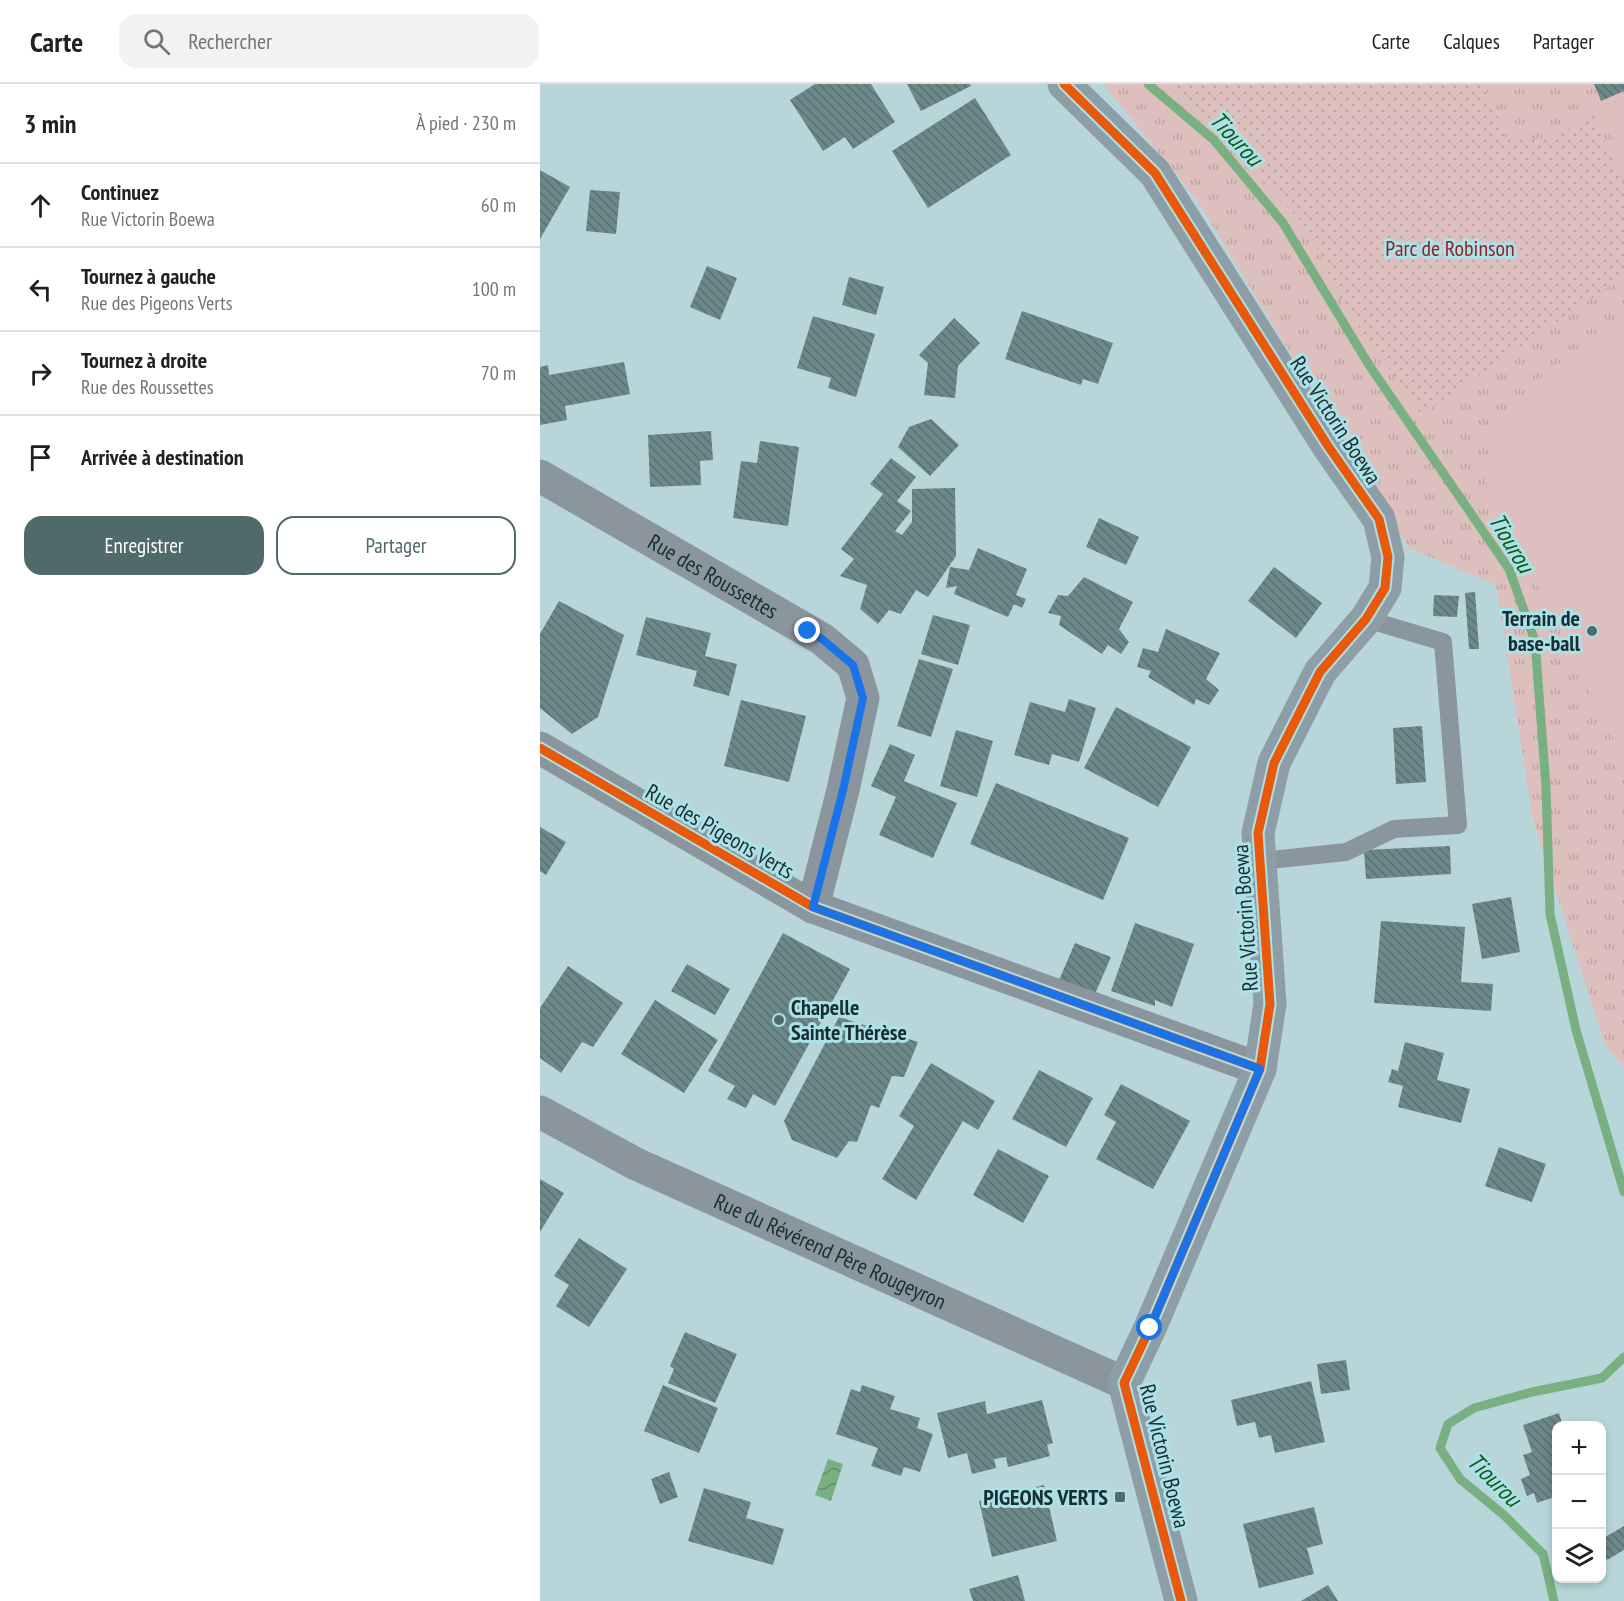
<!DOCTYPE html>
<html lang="fr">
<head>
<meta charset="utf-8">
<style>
  :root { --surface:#fff; --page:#f2f2f2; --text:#202124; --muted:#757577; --line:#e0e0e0; --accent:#50696b }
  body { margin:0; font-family:"PT Sans Narrow",sans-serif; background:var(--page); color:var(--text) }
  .controls { position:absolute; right:18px; bottom:18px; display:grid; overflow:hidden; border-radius:12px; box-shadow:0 3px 9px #0003 }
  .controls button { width:54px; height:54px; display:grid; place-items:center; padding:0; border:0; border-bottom:2px solid var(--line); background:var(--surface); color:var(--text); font:30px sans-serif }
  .stop { position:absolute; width:18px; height:18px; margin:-14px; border:4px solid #1a73e8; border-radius:50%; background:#fff }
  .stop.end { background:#1a73e8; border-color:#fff; box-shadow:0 2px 6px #0008 }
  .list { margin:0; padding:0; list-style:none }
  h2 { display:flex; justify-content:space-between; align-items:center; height:78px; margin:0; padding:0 24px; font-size:26px }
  h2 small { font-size:20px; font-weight:400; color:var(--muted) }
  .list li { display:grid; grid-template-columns:39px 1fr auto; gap:18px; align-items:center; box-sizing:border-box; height:84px; padding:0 24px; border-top:2px solid var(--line) }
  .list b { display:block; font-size:22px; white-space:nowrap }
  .list p { margin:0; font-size:20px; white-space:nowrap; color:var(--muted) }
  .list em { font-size:20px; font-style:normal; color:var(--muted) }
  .actions { display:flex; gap:12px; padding:18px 24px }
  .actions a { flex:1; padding:14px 0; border:2px solid var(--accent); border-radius:18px; text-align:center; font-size:21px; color:var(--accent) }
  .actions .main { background:var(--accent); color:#fff }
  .icon { flex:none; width:33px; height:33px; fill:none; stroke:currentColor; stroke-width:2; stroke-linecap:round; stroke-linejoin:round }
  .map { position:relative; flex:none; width:1084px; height:1517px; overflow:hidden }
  header { display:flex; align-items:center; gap:36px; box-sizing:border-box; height:84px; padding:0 30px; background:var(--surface); border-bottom:2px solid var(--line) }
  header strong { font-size:28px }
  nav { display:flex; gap:33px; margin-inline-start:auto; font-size:21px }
  .search { width:420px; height:54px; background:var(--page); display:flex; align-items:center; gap:15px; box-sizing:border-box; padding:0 21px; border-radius:18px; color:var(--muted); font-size:22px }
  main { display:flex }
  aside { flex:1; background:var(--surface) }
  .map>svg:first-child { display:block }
</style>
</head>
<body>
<header>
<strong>Carte</strong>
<div class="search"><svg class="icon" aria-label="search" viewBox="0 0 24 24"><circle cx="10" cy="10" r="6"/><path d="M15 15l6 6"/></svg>Rechercher</div>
<nav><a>Carte</a><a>Calques</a><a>Partager</a></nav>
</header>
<main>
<aside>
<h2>3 min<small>À pied · 230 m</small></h2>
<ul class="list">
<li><svg class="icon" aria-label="ahead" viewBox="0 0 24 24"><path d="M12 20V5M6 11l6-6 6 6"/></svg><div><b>Continuez</b><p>Rue Victorin Boewa</p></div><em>60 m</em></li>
<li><svg class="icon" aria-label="left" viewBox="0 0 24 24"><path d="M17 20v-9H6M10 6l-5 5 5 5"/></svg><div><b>Tournez à gauche</b><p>Rue des Pigeons Verts</p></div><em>100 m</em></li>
<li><svg class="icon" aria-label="right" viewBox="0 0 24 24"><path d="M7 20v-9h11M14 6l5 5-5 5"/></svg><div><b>Tournez à droite</b><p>Rue des Roussettes</p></div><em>70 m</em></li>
<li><svg class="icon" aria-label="arrive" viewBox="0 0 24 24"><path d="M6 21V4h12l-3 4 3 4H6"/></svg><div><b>Arrivée à destination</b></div></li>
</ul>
<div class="actions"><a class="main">Enregistrer</a><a>Partager</a></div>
</aside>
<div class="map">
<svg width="1084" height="1517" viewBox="0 0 1084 1517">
  <defs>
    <pattern id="grass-tufts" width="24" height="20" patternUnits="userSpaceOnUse" patternTransform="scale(1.5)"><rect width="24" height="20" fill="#ddbfbe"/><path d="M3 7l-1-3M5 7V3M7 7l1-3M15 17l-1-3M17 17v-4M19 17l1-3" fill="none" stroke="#bda4a4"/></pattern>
    <pattern id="park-dots" width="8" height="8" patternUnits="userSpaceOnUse" patternTransform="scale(1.5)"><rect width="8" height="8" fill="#ddbfbe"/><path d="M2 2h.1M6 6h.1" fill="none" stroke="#bda4a4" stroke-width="1.8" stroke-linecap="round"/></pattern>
    <pattern id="water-waves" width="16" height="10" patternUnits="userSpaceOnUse" patternTransform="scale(1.5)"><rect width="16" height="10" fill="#78b082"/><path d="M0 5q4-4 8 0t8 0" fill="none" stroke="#61906b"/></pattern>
    <pattern id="building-back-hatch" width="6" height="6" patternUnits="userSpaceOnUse" patternTransform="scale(1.5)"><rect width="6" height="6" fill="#6d8888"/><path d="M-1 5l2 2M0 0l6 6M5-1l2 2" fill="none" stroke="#597070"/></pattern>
  </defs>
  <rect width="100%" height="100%" fill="#b8d6d9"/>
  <path fill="url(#grass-tufts)" d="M 564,0 L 1084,0 L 1084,984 L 1065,961 L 993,736 L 956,501 L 869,464 L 659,119 Z"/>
  <path fill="url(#park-dots)" d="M 625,0 L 944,0 L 967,56 L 1012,54 L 1055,31 L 1084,104 L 1084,192 L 881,331 L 851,287 L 804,223 L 769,146 L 720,94 Z"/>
  <path fill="#ddbfbe" d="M 1084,14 L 1084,83 L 1061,23 Z
    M 1084,229 L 1084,669 L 1080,667 L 942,391 L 954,346 L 992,313 L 1001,294 Z"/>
  <path fill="url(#water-waves)" d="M 288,1375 L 303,1380 L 291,1417 L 275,1411 Z"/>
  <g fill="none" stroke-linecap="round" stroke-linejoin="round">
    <path stroke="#78b082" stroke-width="9" d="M 608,0 L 674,56 L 743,139 L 829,281 L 969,485 L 995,557 L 1006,703 L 1010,830 L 1036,946 L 1084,1108
      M 1014,1517 L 1003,1470 L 965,1432 L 920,1395 L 900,1364 L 908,1340 L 934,1324 L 992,1308 L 1062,1294 L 1084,1273"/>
  </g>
  <path fill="url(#building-back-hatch)" d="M 275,0 L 331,0 L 355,38 L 313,65 L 305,53 L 283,67 L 250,16 Z
    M 367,0 L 430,0 L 431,2 L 381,27 Z
    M 1054,0 L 1084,0 L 1084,7 L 1061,17 Z
    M 435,14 L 471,71 L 388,124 L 352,67 Z
    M 0,86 L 30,103 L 0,155 Z
    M 50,106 L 80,108 L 76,150 L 46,147 Z
    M 167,182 L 197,194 L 180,236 L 150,223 Z
    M 309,193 L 344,203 L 336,231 L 302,221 Z
    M 482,227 L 573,259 L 558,300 L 543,295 L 541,301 L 465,275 Z
    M 273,232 L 335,250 L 316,313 L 288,304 L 291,294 L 257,284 Z
    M 414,234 L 440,259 L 418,282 L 415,314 L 384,311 L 388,279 L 379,271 Z
    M 84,278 L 90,310 L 25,322 L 27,336 L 0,341 L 0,283 L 8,281 L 9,291 Z
    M 391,335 L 419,361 L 390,392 L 358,363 L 369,343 Z
    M 171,347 L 173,376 L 160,377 L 161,401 L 110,403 L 108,351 Z
    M 220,357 L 259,363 L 248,442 L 193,434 L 201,377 L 217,379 Z
    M 351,374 L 376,393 L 357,417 L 371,427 L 355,447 L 362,451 L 372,438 L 372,405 L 415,404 L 416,472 L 388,513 L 376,506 L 361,530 L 349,526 L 338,540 L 320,525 L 327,501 L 300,492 L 314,475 L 301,465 L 343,410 L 330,400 Z
    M 559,434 L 599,453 L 586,481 L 546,463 Z
    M 438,464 L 487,485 L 476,511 L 486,515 L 482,524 L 474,520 L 468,533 L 414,510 L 417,502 L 406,504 L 410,483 L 429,486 Z
    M 734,483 L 782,519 L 756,554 L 708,517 Z
    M 544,493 L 593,518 L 579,545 L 589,558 L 581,570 L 568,561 L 562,570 L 519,541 L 521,532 L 508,529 L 518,511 L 528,512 Z
    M 935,508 L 939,565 L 929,565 L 925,509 Z
    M 894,511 L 919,512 L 917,533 L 893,532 Z
    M 19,517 L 84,551 L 58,633 L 32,650 L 0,624 L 0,550 Z
    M 393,531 L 430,541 L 418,581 L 381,570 Z
    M 106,533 L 171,549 L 165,572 L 197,580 L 189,612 L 153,602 L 157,587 L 96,571 Z
    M 626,545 L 680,569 L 666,595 L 679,606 L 669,621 L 656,615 L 654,621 L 608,593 L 611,587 L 597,583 L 603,564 L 618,568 Z
    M 379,575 L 413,585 L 391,653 L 357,642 Z
    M 529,615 L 556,624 L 539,678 L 512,670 L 509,681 L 474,671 L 490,618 L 525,628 Z
    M 201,616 L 266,632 L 249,698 L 184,682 Z
    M 576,623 L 651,663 L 618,723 L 544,684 Z
    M 882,642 L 886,698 L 856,700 L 853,644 Z
    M 416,646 L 453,657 L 437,713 L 400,702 Z
    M 350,660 L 375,671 L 364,697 L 417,719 L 393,774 L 339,751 L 356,713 L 331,702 Z
    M 456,699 L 589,754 L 563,816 L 430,760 Z
    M 0,743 L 26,758 L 6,791 L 0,787 Z
    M 910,762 L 911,790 L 826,795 L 824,766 Z
    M 971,813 L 980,868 L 942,875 L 932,820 Z
    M 841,837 L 925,843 L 921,898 L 953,900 L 951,927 L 834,919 Z
    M 595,839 L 654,860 L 632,923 L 615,916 L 615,922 L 571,907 Z
    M 243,849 L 310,885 L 235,1022 L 213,1010 L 206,1024 L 187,1015 L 195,1002 L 168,987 Z
    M 535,859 L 571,873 L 555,910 L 519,896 Z
    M 147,880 L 190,905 L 175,931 L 131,907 Z
    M 28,882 L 83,919 L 53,963 L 42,958 L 21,989 L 0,974 L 0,924 Z
    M 115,916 L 178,956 L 144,1009 L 81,970 Z
    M 299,933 L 378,958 L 364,993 L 352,992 L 339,1024 L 331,1021 L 317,1058 L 309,1057 L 297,1074 L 252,1056 L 244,1037 Z
    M 865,958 L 904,969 L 897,996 L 930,1005 L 921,1039 L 858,1023 L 863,1002 L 848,998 L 852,985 L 858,987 Z
    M 391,979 L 455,1017 L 438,1046 L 423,1037 L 376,1116 L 342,1095 L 374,1042 L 359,1032 Z
    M 499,986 L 553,1014 L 526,1063 L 472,1035 Z
    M 581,1000 L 650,1037 L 613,1105 L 556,1075 L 576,1038 L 564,1031 Z
    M 959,1063 L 1006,1080 L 992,1118 L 945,1102 Z
    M 458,1065 L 509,1092 L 483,1139 L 433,1111 Z
    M 0,1095 L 24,1109 L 0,1148 Z
    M 39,1154 L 87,1185 L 49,1243 L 16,1222 L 29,1201 L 14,1192 Z
    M 145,1248 L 197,1270 L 175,1319 L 128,1299 L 134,1285 L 130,1282 Z
    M 806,1276 L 810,1306 L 781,1310 L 777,1280 Z
    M 771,1297 L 785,1358 L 735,1369 L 731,1351 L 719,1354 L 715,1338 L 697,1342 L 691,1316 Z
    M 123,1301 L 178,1324 L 159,1369 L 104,1347 Z
    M 322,1301 L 355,1312 L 350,1325 L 380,1334 L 377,1344 L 393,1350 L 380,1388 L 364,1383 L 361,1392 L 331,1382 L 338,1364 L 296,1350 L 311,1305 L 320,1308 Z
    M 502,1316 L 513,1359 L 507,1361 L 510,1372 L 468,1383 L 466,1373 L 454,1375 L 456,1384 L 432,1390 L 427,1369 L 408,1374 L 397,1329 L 445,1317 L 447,1330 Z
    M 1019,1329 L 1023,1342 L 1017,1342 L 1017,1412 L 997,1419 L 994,1409 L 987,1412 L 981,1395 L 990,1391 L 983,1371 L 992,1368 L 983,1341 Z
    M 129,1388 L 138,1413 L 120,1420 L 111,1395 Z
    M 504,1401 L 517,1457 L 452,1473 L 439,1417 Z
    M 164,1404 L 211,1418 L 206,1434 L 244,1445 L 233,1481 L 148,1457 Z
    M 774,1423 L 783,1460 L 767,1464 L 774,1490 L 719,1504 L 703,1440 Z
    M 1084,1442 L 1084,1466 L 1067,1476 L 1062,1465 L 1062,1455 Z
    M 478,1491 L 485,1517 L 433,1517 L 429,1505 Z
    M 788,1501 L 798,1517 L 761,1517 Z"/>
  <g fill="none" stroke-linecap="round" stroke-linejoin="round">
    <path stroke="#8b959e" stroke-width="18" d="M 720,777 L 806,768 L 854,745 L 918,741 L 903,558 L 826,535"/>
    <g stroke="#8b959e" stroke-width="33">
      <path id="s1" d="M 0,392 L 282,555 L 313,581 L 323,614 L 303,706 L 273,823"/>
      <path d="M 0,664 L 273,823 L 720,985"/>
      <path id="s2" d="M 0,1028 L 96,1080 L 584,1299"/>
    </g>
    <path stroke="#8e9ea7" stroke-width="33" d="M 524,0 L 615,89 L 788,362 L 839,435 L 848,473 L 845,504 L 826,535 L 780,588 L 734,679 L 718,749 L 730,920 L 720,985 L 610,1244 L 584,1299 L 641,1517"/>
    <defs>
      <path id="cycleway" d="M 524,0 L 615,89 L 788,362 L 839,435 L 848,473 L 845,504 L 826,535 L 780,588 L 734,679 L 718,749 L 730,920 L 720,985 L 610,1244 L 584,1299 L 641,1517
        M 0,664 L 273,823 L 720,985"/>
    </defs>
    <use href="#cycleway" stroke="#abe1e7" stroke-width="13"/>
    <use href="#cycleway" stroke="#e8590c" stroke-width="9"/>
  </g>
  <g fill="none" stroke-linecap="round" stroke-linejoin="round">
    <path stroke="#1a73e8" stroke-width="8" d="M 268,547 L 282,555 L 313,581 L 323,614 L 303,706 L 273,823 L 720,985 L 610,1244"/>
  </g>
  <g fill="#50696b" stroke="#abe1e7" stroke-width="2">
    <circle cx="1052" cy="547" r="6"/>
    <circle cx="239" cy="936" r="6"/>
    <rect x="574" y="1407" width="12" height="12" rx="3"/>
  </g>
  <g text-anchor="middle" stroke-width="6" stroke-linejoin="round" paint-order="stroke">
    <g font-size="22" fill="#912126" stroke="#abe1e7">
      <text x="910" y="172">Parc de Robinson</text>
    </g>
    <g font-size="22" fill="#182e30" stroke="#abe1e7">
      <text transform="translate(796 336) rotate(57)" y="8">Rue Victorin Boewa</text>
      <text dy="8" stroke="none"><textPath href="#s1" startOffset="200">Rue des Roussettes</textPath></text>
      <text transform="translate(180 747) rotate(30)" y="8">Rue des Pigeons Verts</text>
      <text transform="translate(705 834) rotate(-94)" y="8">Rue Victorin Boewa</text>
      <text dy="8" stroke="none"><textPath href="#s2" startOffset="322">Rue du Révérend Père Rougeyron</textPath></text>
      <text transform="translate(625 1372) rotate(76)" y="8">Rue Victorin Boewa</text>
    </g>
    <g font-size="22" font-weight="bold" fill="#182e30" stroke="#abe1e7" text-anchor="end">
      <text x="1040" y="542">Terrain de<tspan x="1040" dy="25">base-ball</tspan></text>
      <text x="251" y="931" text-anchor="start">Chapelle<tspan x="251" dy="25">Sainte Thérèse</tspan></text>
      <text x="568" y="1421">PIGEONS VERTS</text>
    </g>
    <g font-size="24" font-style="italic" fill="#135818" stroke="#abe1e7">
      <text transform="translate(696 55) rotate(47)" y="8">Tiourou</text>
      <text transform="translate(971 459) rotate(59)" y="8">Tiourou</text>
      <text transform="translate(954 1396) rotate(45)" y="8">Tiourou</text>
    </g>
  </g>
</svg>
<div class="controls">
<button>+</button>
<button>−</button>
<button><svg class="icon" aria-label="layers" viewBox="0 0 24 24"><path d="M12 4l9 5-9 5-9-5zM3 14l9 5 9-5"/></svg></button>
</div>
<div class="stop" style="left:610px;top:1244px"></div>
<div class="stop end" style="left:268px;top:547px"></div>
</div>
</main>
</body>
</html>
